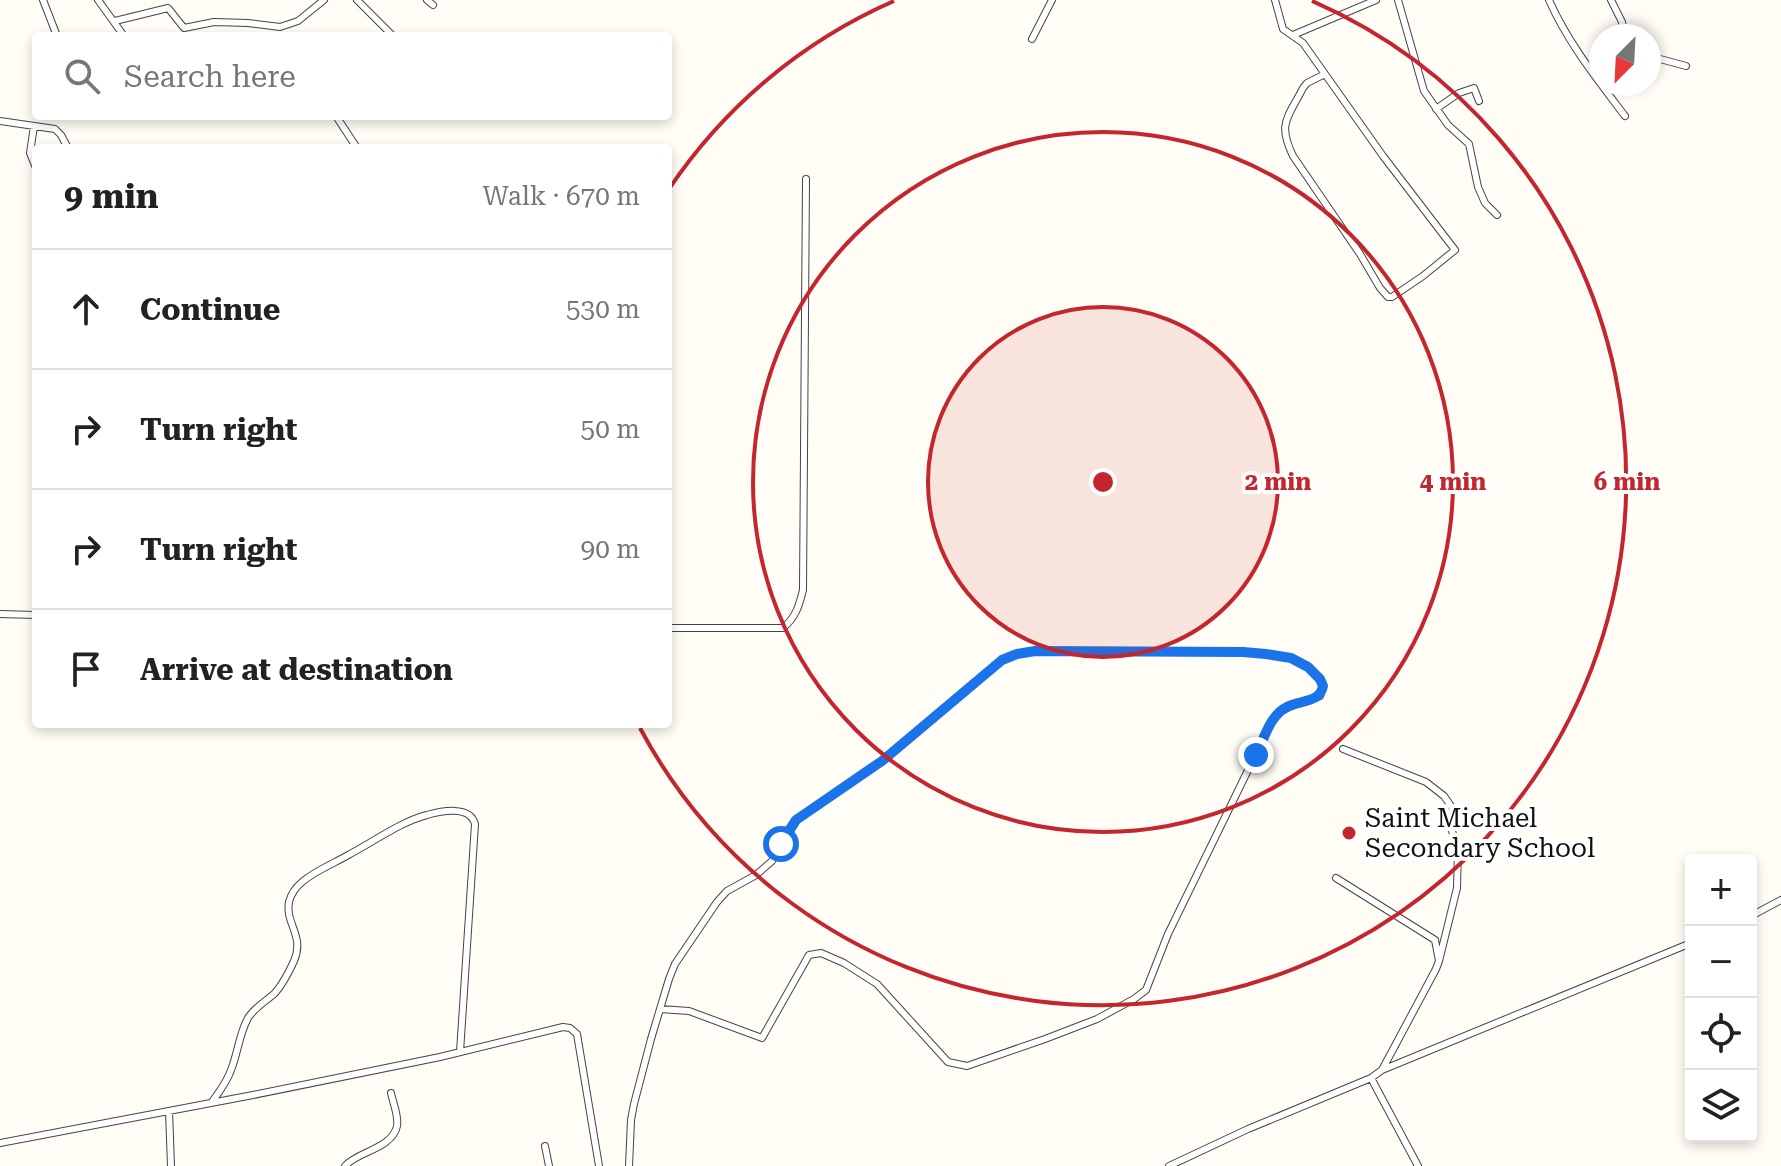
<!DOCTYPE html>
<html lang="en">
<head>
<meta charset="utf-8">
<style>
  :root { --surface:#fff; --page:#f2f2f2; --text:#222; --muted:#767676; --line:#e0e0e0 }
  body { margin:0; font-family:"Roboto Serif",serif; background:var(--page); color:var(--text) }
  .controls { position:absolute; right:24px; bottom:24px; display:grid; overflow:hidden; border-radius:8px; box-shadow:0 4px 12px #0003 }
  .controls button { width:72px; height:72px; display:grid; place-items:center; padding:0; border:0; border-bottom:2px solid var(--line); background:var(--surface); color:var(--text); font:40px sans-serif }
  .compass { position:absolute; left:1589px; top:24px; width:72px; height:72px; border-radius:50%; background:var(--surface); box-shadow:0 4px 12px #0003; rotate:204deg }
  .stop { position:absolute; width:24px; height:24px; margin:-18px; border:6px solid #1a73e8; border-radius:50%; background:#fff }
  .stop.end { background:#1a73e8; border-color:#fff; box-shadow:0 2px 8px #0008 }
  .list { margin:0; padding:0; list-style:none }
  h2 { display:flex; justify-content:space-between; align-items:center; height:104px; margin:0; padding:0 32px; font-size:34px }
  h2 small { font-size:26px; font-weight:400; color:var(--muted) }
  .list li { display:grid; grid-template-columns:52px 1fr auto; gap:24px; align-items:center; box-sizing:border-box; height:120px; padding:0 32px; border-top:2px solid var(--line) }
  .list b { display:block; font-size:30px; white-space:nowrap }
  .list em { font-size:26px; font-style:normal; color:var(--muted) }
  .icon { flex:none; width:44px; height:44px; fill:none; stroke:currentColor; stroke-width:2; stroke-linecap:round; stroke-linejoin:round }
  .map { position:relative; flex:none; width:1781px; height:1166px; overflow:hidden }
  .search { position:absolute; background:var(--surface); box-shadow:0 4px 12px #0003; left:32px; top:32px; width:640px; height:88px; display:flex; align-items:center; gap:20px; box-sizing:border-box; padding:0 28px; border-radius:8px; color:var(--muted); font-size:30px }
  .panel { position:absolute; background:var(--surface); box-shadow:0 4px 12px #0003; left:32px; top:144px; width:640px; height:584px; border-radius:8px }
  .map>svg:first-child { display:block }
</style>
</head>
<body>
<div class="map">
<svg width="1781" height="1166" viewBox="0 0 1781 1166">
  <rect width="100%" height="100%" fill="#fffdf5"/>
  <g fill="none" stroke-linecap="round" stroke-linejoin="round">
    <defs>
      <path id="minor" d="M 43,0 L 57,36
        M 98,0 L 124,36
        M 357,0 L 393,36
        M 427,0 L 433,5
        M 1275,0 L 1283,29 L 1303,43 L 1383,156 L 1455,250 L 1423,276 L 1392,297 L 1388,297 L 1380,288 L 1360,254 L 1293,156 C 1277,123 1288,118 1303,88 L 1307,83 L 1325,74
        M 1398,0 L 1424,91 L 1448,125 L 1469,144 L 1478,187 L 1485,203 L 1497,215
        M 1549,0 C 1568,43 1597,79 1625,116
        M 1611,0 L 1622,22 L 1625,36
        M 115,21 L 168,8 L 184,28 L 214,22 L 248,23 L 280,27 L 298,21 L 324,0
        M 1293,35 L 1376,0
        M 1032,39 L 1052,0
        M 1649,56 L 1686,66
        M 1436,109 L 1459,93 L 1474,88 L 1479,101
        M 336,116 L 357,148
        M 0,121 L 55,129 L 61,135 L 68,148
        M 34,126 L 30,153 L 36,168
        M 0,614 L 36,615
        M 668,628 L 783,628 C 796,617 799,606 803,590 L 806,179
        M 1343,749 L 1426,782 L 1444,796 L 1453,809 L 1451,828 L 1458,849 L 1457,888 L 1439,961
        M 1336,878 L 1435,940 L 1439,961 L 1436,969 L 1382,1070
        M 1751,916 L 1781,900
        M 1371,1078 L 1418,1166
        M 212,1102 C 219,1092 227,1082 231,1070 C 238,1053 239,1034 248,1018 C 255,1007 265,1002 275,993 C 282,985 289,972 294,961 C 305,936 285,924 289,902 C 291,894 296,887 302,882 C 316,870 335,863 350,854 C 373,842 402,821 427,815 C 441,811 470,805 475,824 L 460,1052
        M 169,1111 L 171,1166
        M 0,1143 L 253,1095 L 440,1057 L 563,1027 L 570,1028 L 577,1034 L 599,1166
        M 545,1146 L 549,1166
        M 345,1166 C 358,1151 392,1149 397,1126 C 399,1117 393,1103 391,1093
        M 629,1166 L 631,1120 L 634,1104 L 651,1039 L 669,979 L 675,964 L 717,902 L 727,891 L 756,875 L 772,861 L 788,830 L 796,820 L 882,761 L 1002,660 L 1017,654 L 1035,651 L 1243,652 L 1266,654 L 1291,658 L 1308,667 L 1320,679 L 1323,686 L 1320,696 C 1302,703 1286,704 1273,719 L 1168,934 L 1146,990 L 1134,999 L 1097,1019 L 1045,1039 L 967,1066 L 948,1062 L 877,984 L 844,963 L 821,953 L 809,955 L 762,1038 L 689,1011 L 660,1009
        M 1169,1166 L 1248,1129 L 1371,1078 L 1382,1070 L 1691,943"/>
    </defs>
    <use href="#minor" stroke="#444" stroke-width="8"/>
    <use href="#minor" stroke="#fff" stroke-width="6"/>
  </g>
  <g fill="none" stroke-linecap="round" stroke-linejoin="round">
    <path stroke="#1a73e8" stroke-width="10" d="M 781,844 L 796,820 L 882,761 L 1002,660 L 1017,654 L 1035,651 L 1243,652 L 1266,654 L 1291,658 L 1308,667 L 1320,679 L 1323,686 C 1320,703 1300,700 1287,707 C 1270,715 1264,739 1256,755"/>
  </g>
  <circle cx="1103" cy="482" r="175" fill="#c4262e" fill-opacity=".12"/>
  <g fill="none" stroke="#c4262e" stroke-width="4">
    <circle cx="1103" cy="482" r="175"/>
    <circle cx="1103" cy="482" r="350"/>
    <path d="M669 189A524 524 0 0 1 894 1M1312 1A524 524 0 1 1 640 728"/>
  </g>
  <circle fill="#c4262e" stroke="#fff" stroke-width="3" cx="1349" cy="833" r="8"/>
  <g text-anchor="middle" stroke-width="8" stroke-linejoin="round" paint-order="stroke">
    <g font-size="26" fill="#111" stroke="#fff" text-anchor="start">
      <text x="1365" y="827">Saint Michael<tspan x="1365" dy="30">Secondary School</tspan></text>
    </g>
  </g>
  <circle cx="1103" cy="482" r="12" fill="#c4262e" stroke="#fff" stroke-width="4"/>
  <g font-size="24" text-anchor="middle" font-weight="bold" fill="#c4262e" stroke="#fff" stroke-width="8" stroke-linejoin="round" paint-order="stroke">
    <text x="1278" y="490">2 min</text>
    <text x="1453" y="490">4 min</text>
    <text x="1627" y="490">6 min</text>
  </g>
</svg>
<div class="controls">
<button>+</button>
<button>−</button>
<button><svg class="icon" aria-label="locate" viewBox="0 0 24 24"><circle cx="12" cy="12" r="6"/><path d="M12 2v4M12 18v4M2 12h4M18 12h4"/></svg></button>
<button><svg class="icon" aria-label="layers" viewBox="0 0 24 24"><path d="M12 4l9 5-9 5-9-5zM3 14l9 5 9-5"/></svg></button>
</div>
<svg class="compass" viewBox="-18 -18 36 36"><path d="M0-13l5 13h-10z" fill="#e53935"/><path d="M0 13l5-13h-10z" fill="#767676"/></svg>
<div class="stop" style="left:781px;top:844px"></div>
<div class="stop end" style="left:1256px;top:755px"></div>
<div class="search"><svg class="icon" aria-label="search" viewBox="0 0 24 24"><circle cx="10" cy="10" r="6"/><path d="M15 15l6 6"/></svg>Search here</div>
<section class="panel">
<h2>9 min<small>Walk · 670 m</small></h2>
<ul class="list">
<li><svg class="icon" aria-label="ahead" viewBox="0 0 24 24"><path d="M12 20V5M6 11l6-6 6 6"/></svg><div><b>Continue</b></div><em>530 m</em></li>
<li><svg class="icon" aria-label="right" viewBox="0 0 24 24"><path d="M7 20v-9h11M14 6l5 5-5 5"/></svg><div><b>Turn right</b></div><em>50 m</em></li>
<li><svg class="icon" aria-label="right" viewBox="0 0 24 24"><path d="M7 20v-9h11M14 6l5 5-5 5"/></svg><div><b>Turn right</b></div><em>90 m</em></li>
<li><svg class="icon" aria-label="arrive" viewBox="0 0 24 24"><path d="M6 21V4h12l-3 4 3 4H6"/></svg><div><b>Arrive at destination</b></div></li>
</ul>
</section>
</div>
</body>
</html>
